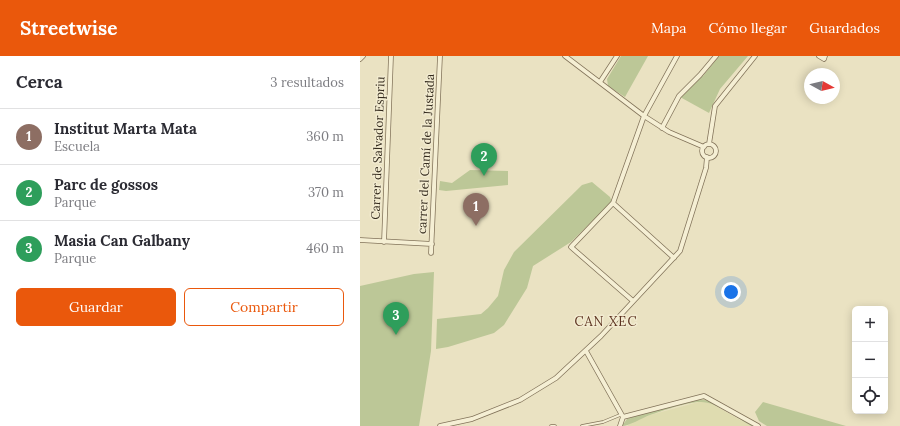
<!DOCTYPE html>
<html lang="es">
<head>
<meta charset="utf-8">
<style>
  :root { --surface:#fff; --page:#f2f2f3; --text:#2b2b33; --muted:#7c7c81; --line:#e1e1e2; --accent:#ea580c }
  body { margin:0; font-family:Lora,serif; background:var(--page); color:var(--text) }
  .controls { position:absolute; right:12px; bottom:12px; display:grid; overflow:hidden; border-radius:6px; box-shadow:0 2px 10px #0003 }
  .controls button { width:36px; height:36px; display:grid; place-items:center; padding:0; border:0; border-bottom:1px solid var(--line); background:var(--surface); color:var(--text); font:20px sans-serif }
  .compass { position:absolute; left:444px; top:12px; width:36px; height:36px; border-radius:50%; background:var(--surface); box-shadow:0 2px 10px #0003; rotate:98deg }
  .you { position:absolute; left:371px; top:236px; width:14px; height:14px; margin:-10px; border:3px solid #fff; border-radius:50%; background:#1a73e8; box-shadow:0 0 0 6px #1a73e833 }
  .badge { display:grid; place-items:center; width:26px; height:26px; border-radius:50%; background:var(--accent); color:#fff; font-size:13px; font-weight:700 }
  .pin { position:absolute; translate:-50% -33px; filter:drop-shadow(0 1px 2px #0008) }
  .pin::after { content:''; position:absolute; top:21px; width:14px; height:12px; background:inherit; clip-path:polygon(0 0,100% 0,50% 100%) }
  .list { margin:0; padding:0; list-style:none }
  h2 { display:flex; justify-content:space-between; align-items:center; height:52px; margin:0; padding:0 16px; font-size:17px }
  h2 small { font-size:13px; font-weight:400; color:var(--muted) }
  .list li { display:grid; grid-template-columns:26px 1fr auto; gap:12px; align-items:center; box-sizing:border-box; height:56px; padding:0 16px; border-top:1px solid var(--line) }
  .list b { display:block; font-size:15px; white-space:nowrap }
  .list p { margin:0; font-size:13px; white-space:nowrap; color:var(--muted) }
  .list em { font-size:13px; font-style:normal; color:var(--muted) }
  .actions { display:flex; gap:8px; padding:12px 16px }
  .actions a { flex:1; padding:9px 0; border:1px solid var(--accent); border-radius:6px; text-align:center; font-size:14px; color:var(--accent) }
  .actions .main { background:var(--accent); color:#fff }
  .icon { flex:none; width:22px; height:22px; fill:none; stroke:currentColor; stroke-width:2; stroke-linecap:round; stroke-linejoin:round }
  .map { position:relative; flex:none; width:540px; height:370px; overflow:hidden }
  header { display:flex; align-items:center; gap:24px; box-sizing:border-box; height:56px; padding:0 20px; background:var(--accent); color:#fff }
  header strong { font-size:19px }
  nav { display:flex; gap:22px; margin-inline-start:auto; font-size:14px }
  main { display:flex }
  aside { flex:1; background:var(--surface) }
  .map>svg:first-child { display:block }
</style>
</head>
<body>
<header>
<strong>Streetwise</strong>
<nav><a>Mapa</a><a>Cómo llegar</a><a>Guardados</a></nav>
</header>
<main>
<aside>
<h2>Cerca<small>3 resultados</small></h2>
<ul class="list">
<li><span class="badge" style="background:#8d6e63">1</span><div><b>Institut Marta Mata</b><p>Escuela</p></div><em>360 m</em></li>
<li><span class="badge" style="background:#2e9e5b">2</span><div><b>Parc de gossos</b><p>Parque</p></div><em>370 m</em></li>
<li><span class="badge" style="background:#2e9e5b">3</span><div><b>Masia Can Galbany</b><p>Parque</p></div><em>460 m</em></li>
</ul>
<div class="actions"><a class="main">Guardar</a><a>Compartir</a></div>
</aside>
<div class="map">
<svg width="540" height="370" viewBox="0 0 540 370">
  <rect width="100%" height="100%" fill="#eae2c2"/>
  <path fill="#dfdcb0" d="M 342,345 L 354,349 L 391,370 L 267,370 L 274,365 L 290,359 Z"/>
  <path fill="#bcc797" d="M 261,0 L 288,0 L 265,41 L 248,30 L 247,23 Z
    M 359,0 L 388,0 L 360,33 L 349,57 L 320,41 L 338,21 L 343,20 Z
    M 110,114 L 148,115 L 148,129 L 86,135 L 79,134 L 80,125 L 92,127 Z
    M 232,126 L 250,141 L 252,146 L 211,186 L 173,210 L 167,232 L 144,269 L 134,277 L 88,291 L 76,293 L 77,263 L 121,258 L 128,252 L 138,240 L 144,214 L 154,196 L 222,129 Z
    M 74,216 L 71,295 L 62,352 L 59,370 L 0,370 L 0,230 L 54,218 Z
    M 339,343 L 351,345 L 397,370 L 391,370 C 379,363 356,346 341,346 C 331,345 301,355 290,359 C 282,362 269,370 262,370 L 267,363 L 278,359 Z
    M 403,346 L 486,370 L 407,370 L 399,365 L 395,356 Z"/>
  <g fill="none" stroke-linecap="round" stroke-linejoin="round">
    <defs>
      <path id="lane" d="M 191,370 L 195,370
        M 222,370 L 243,366 L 260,359"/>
      <path id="street" d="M 205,0 L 284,60 L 309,76 L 344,91
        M 459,0 L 464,3 L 465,0
        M 0,3 L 3,0
        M 240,26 L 257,0
        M 302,72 L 319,40 L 340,19 L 356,0
        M 349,88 L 355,50 L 395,0
        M342 95a7 7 0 1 1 14 0a7 7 0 1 1-14 0Z
        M 253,147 L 314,202
        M 0,184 L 72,188
        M 24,186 L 31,0
        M 71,197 L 80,0
        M 273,245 L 211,191 L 253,147 L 284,60 L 317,0
        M 226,295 L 263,361
        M 263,361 L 344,340 L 398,370
        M 80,370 L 112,363 L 160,344 L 196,322 L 241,280 L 320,195 L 346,112 L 347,101
        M 260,370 L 263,361"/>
    </defs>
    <use href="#lane" stroke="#82735a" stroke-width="3.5"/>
    <use href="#street" stroke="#82735a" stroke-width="5.5"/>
    <use href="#lane" stroke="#f5efd4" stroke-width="2"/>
    <use href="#street" stroke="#f5efd4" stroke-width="4"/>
  </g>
  <g text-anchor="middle" stroke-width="3" stroke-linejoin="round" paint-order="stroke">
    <g font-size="12" fill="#332a1d" stroke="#f2ebd0">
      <text transform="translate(18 92) rotate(-88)" y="4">Carrer de Salvador Espriu</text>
      <text transform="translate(66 98) rotate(-87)" y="4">carrer del Camí de la Justada</text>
    </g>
    <g font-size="13" letter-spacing="1" fill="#5c3320" stroke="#f2ebd0">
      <text x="246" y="270">CAN XEC</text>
    </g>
  </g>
</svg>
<div class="controls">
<button>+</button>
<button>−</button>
<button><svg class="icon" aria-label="locate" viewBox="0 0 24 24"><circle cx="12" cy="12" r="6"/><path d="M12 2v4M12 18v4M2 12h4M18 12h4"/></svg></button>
</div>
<svg class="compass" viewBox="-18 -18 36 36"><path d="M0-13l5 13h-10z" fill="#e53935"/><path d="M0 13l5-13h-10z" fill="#7c7c81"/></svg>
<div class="you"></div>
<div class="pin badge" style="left:116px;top:170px;background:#8d6e63">1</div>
<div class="pin badge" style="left:124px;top:120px;background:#2e9e5b">2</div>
<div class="pin badge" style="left:36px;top:279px;background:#2e9e5b">3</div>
</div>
</main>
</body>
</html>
